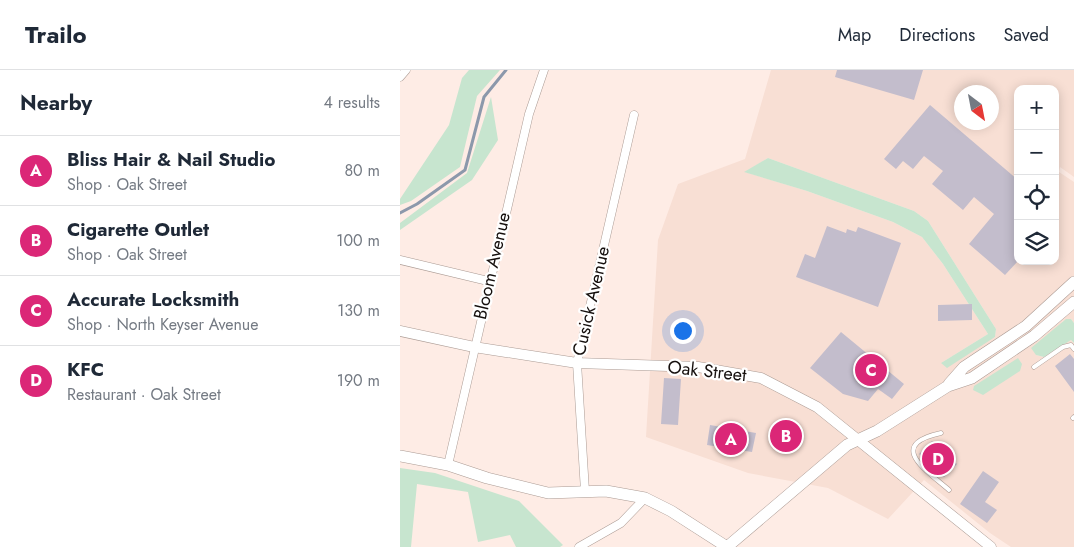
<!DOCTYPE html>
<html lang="en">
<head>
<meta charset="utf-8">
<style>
  :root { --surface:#fff; --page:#f6f6f7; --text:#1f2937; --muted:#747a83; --line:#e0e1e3; --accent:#db2777 }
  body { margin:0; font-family:Jost,sans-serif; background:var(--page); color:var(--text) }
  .controls { position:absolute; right:15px; top:15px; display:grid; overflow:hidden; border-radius:10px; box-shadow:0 2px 12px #0003 }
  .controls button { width:45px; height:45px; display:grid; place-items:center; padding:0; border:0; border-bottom:1px solid var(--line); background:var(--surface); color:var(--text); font:25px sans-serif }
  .compass { position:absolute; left:554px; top:15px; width:45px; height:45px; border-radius:50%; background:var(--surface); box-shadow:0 2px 12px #0003; rotate:148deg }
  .you { position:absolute; left:282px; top:260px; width:18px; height:18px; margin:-12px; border:4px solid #fff; border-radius:50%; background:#1a73e8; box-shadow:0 0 0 8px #1a73e833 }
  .badge { display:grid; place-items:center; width:32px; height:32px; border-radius:50%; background:var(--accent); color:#fff; font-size:16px; font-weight:700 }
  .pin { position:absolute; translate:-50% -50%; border:2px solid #fff; box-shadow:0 1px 5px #0006 }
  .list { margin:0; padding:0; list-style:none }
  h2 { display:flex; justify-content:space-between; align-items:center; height:65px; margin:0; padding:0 20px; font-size:21px }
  h2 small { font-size:16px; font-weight:400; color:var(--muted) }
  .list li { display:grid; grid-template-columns:32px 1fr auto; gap:15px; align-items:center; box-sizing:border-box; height:70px; padding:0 20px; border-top:1px solid var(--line) }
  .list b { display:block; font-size:19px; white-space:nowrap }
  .list p { margin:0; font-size:16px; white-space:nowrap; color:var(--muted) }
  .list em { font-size:16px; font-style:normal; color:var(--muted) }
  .icon { flex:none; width:28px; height:28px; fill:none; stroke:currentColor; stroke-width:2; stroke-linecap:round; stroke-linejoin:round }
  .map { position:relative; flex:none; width:674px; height:477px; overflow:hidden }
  header { display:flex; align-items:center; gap:30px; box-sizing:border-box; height:70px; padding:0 25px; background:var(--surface); border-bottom:1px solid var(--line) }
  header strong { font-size:24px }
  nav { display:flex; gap:28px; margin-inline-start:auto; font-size:18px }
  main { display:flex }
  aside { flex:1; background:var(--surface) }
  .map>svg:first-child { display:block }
</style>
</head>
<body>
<header>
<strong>Trailo</strong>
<nav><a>Map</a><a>Directions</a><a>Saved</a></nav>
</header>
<main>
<aside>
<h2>Nearby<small>4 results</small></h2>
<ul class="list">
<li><span class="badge">A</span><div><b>Bliss Hair &amp; Nail Studio</b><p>Shop · Oak Street</p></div><em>80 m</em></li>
<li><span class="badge">B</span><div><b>Cigarette Outlet</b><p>Shop · Oak Street</p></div><em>100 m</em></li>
<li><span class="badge">C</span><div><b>Accurate Locksmith</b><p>Shop · North Keyser Avenue</p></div><em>130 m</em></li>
<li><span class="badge">D</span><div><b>KFC</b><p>Restaurant · Oak Street</p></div><em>190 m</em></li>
</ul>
</aside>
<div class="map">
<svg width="674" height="477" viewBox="0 0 674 477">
  <rect width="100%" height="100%" fill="#feece5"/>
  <path fill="#f8dfd4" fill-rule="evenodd" d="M 371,0 L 674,0 L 674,107 L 660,97 L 659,102 L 674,112 L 674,253 L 671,249 L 663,251 L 636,285 L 644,287 L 665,272 L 671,270 L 674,273 L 674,477 L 611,477 L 590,463 L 524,410 L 488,449 L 428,418 L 348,403 L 246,367 L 258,170 L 278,114 L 345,89 ZM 618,19 L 655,19 L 655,191 L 618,191 ZM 562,22 L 592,22 L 592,52 L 562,52 ZM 368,88 L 514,141 L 528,151 L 596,259 L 595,267 L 541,293 L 588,264 L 543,194 L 522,167 L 493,152 L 407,121 L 345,102 Z"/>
  <path fill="#c7e5cf" d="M 69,0 L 100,0 L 77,26 L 60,97 L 11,131 L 0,135 L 0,129 L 49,55 L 62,8 Z
    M 91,27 L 98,70 L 72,110 L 0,160 L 0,153 L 67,103 Z
    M 368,88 L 514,141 L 528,151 L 596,259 L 595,267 L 547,298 L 541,293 L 588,264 L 543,194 L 522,167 L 493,152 L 407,121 L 344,102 Z
    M 666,249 L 671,249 L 674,253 L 674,273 L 671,270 L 644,287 L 636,285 L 631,278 Z
    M 618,288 L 622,294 L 620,301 L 583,325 L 573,320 L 574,316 Z
    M 0,398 L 35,403 L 119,431 L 163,475 L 160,477 L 116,477 L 110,465 L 78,472 L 68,422 L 17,414 L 11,477 L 0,477 Z"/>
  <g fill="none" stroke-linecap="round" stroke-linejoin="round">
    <path stroke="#8c98ab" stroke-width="3" d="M 0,143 L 17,134 L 65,100 L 84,27 L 106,0"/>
  </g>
  <path fill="#c3bdcc" d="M 437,0 L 523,0 L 514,30 L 435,7 Z
    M 530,35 L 618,110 L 618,191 L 605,205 L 569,174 L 594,144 L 574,127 L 563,140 L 532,114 L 543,101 L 524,86 L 513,99 L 503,91 L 496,99 L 484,89 Z
    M 427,156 L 446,163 L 447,159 L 456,162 L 458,157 L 501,173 L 478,237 L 396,207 L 405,184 L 415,188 Z
    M 572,234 L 572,250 L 538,251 L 538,235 Z
    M 441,262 L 504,314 L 492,329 L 478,319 L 468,331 L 443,324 L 410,298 Z
    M 670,284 L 674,289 L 674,322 L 655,296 Z
    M 264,308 L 281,309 L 278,355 L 261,354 Z
    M 380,352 L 401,366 L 391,379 L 371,365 Z
    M 310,355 L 356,363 L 352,382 L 307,375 Z
    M 532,371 L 557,394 L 544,407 L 519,384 Z
    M 583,401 L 599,412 L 585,432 L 597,440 L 587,453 L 560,434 Z"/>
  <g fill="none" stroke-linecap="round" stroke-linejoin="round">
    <defs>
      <path id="service" d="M 634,297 L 663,277 L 671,275 L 674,279
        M 673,348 L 674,347
        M 541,363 C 486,375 526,400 549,420"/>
      <path id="minor" d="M 0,7 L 6,0
        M 0,190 L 88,211
        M 48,395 L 129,44 L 144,0
        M 185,421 L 177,293 L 234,45
        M 179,477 L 221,453 L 245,428"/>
      <path id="tertiary" d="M 0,261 L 74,277 L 177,293 L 298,297 L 361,308 L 417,337 L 591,477"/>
      <path id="secondary" d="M 549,314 L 564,297 L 626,256 L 674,212
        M 0,386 L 48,395 L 87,408 L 148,423 L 206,421 L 245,428 L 271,441 L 327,477 L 447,375 L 477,361 L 548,316 L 572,308 L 634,266 L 674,232"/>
    </defs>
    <use href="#service" stroke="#ab9b94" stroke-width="5"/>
    <use href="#minor" stroke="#ab9b94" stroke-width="9"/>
    <use href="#tertiary" stroke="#ab9b94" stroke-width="11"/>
    <use href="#secondary" stroke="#ab9b94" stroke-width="12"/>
    <use href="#service" stroke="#fff" stroke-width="4"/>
    <use href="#minor" stroke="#fff" stroke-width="8"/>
    <use href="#tertiary" stroke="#fff" stroke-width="10"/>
    <use href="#secondary" stroke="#fff" stroke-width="11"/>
  </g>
  <g text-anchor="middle" stroke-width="4.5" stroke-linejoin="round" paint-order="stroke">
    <g font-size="18" fill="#150f0d" stroke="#fff">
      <text transform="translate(92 196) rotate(-77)" y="6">Bloom Avenue</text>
      <text transform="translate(191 231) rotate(-77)" y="6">Cusick Avenue</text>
      <text transform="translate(307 301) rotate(6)" y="6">Oak Street</text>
    </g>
  </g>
</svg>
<div class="controls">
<button>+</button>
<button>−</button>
<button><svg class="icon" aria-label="locate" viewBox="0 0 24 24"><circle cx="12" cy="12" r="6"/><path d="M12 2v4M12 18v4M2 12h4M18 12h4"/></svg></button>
<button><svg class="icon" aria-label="layers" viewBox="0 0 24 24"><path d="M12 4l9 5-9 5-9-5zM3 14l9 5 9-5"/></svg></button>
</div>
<svg class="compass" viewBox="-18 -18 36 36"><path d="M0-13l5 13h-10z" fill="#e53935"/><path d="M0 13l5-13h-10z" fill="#747a83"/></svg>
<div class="you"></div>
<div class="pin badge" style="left:331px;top:369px">A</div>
<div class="pin badge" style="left:386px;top:366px">B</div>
<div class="pin badge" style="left:471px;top:300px">C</div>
<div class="pin badge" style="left:538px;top:389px">D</div>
</div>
</main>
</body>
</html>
